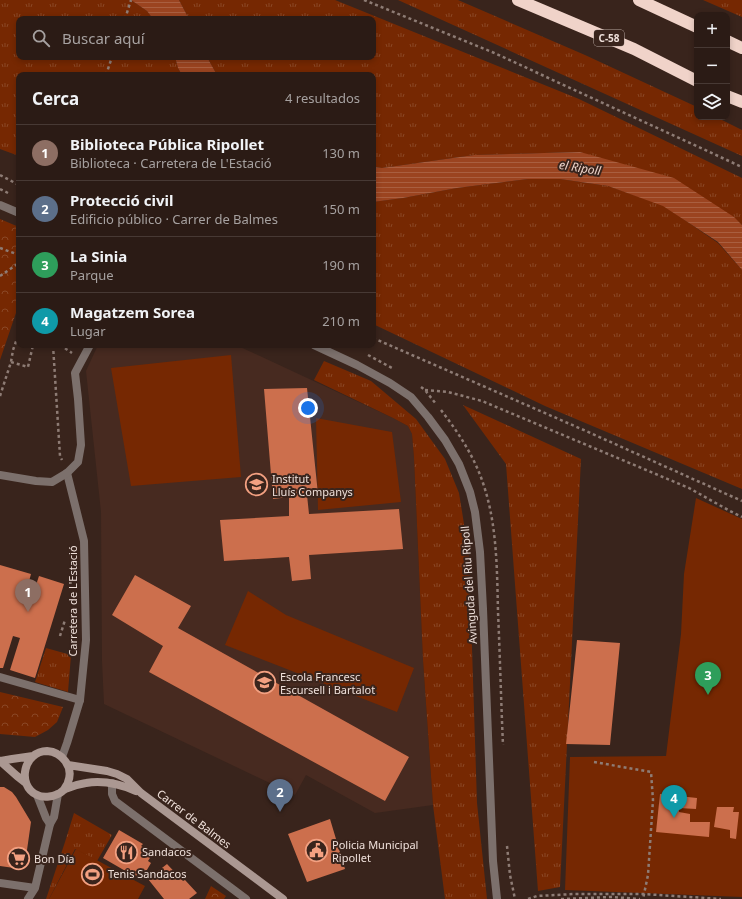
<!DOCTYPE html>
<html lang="es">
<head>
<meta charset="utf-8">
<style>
  :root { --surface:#2b1b15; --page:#33241e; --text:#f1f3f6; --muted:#a6a1a0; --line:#473934; --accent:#d93025 }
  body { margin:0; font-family:"Noto Sans",sans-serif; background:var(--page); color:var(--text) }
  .controls { position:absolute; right:12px; top:12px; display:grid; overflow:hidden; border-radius:8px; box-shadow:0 2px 6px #0003 }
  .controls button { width:36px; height:36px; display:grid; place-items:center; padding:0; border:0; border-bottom:1px solid var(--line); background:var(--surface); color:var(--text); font:20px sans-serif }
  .you { position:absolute; left:308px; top:408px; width:14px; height:14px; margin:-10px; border:3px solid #fff; border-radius:50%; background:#1a73e8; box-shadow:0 0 0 6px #1a73e833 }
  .badge { display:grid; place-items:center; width:26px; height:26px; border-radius:50%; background:var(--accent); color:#fff; font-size:13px; font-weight:700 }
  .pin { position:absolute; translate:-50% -33px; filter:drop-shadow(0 1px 2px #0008) }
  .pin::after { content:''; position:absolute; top:21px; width:14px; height:12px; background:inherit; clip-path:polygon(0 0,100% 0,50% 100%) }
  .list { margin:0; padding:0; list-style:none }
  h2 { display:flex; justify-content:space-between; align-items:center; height:52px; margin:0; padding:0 16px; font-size:17px }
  h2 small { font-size:13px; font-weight:400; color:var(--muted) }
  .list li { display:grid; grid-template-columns:26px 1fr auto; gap:12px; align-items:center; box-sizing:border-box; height:56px; padding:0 16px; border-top:1px solid var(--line) }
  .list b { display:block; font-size:15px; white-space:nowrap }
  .list p { margin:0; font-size:13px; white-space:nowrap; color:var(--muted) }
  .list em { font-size:13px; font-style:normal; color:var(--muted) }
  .icon { flex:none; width:22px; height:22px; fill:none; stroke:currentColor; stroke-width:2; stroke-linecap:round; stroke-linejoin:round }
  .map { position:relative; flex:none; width:742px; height:899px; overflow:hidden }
  .search { position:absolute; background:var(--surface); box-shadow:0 2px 6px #0003; left:16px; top:16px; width:360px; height:44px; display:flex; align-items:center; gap:10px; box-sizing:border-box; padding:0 14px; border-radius:8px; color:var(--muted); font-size:15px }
  .panel { position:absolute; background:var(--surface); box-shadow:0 2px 6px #0003; left:16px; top:72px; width:360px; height:276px; border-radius:8px }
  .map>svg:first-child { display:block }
</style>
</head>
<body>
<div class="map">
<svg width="742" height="899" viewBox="0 0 742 899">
  <defs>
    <pattern id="grass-tufts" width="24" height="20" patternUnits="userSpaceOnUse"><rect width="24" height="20" fill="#762802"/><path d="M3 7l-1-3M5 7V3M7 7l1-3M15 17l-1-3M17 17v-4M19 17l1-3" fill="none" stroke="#8a4726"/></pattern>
    <pattern id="park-crowns" width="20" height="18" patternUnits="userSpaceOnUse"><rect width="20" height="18" fill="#762802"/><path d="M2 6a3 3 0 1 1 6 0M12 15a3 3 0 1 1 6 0" fill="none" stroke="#8a4726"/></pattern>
    <pattern id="water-rules" width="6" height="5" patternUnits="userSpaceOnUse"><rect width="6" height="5" fill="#9b4420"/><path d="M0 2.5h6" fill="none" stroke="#a95f40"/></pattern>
  </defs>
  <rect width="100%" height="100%" fill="#39241c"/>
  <path fill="#472a20" d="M 98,345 L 236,345 L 393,418 L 408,426 L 412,434 L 414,458 L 423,660 L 433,805 L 375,813 L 306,775 L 295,795 L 104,704 L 102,661 L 101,512 L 86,371 Z"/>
  <path fill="url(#grass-tufts)" d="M 0,0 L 131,0 L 147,11 L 153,19 L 19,19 L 19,57 L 175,57 L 178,68 L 182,75 L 19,75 L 19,156 L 0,149 Z
    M 179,0 L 335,0 L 579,99 L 742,178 L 742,225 L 733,217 L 580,152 L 474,155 L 382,168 L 373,167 L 373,75 L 217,75 L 207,57 L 373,57 L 373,19 L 189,19 Z
    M 398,0 L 458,0 L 585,55 L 697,107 L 697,117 L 716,117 L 742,130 L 742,156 Z
    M 703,0 L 742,0 L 742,17 Z
    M 528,179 L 560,179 L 608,186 L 663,205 L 718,243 L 742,270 L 742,489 L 545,406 L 373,324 L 373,202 L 403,198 L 457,188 Z
    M 324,361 L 371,381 L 416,419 L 445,459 L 459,493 L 469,555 L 477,803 L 487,899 L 445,899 L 433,805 L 423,660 L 414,458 L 412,434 L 408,426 L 393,418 L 314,380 Z
    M 463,405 L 581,459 L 560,887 L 538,891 L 506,464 Z
    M 46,648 L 71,655 L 68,692 L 35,682 Z
    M 74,813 L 112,835 L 97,861 L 75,849 L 49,899 L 46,899 L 65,842 Z"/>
  <path fill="url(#park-crowns)" d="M 0,219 L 19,227 L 19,304 L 0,360 Z
    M 0,692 L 63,707 L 57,722 L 48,730 L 35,737 L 0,734 Z
    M 211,886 L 226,896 L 224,899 L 205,899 Z"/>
  <path fill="#762802" d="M 231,355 L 241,477 L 131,486 L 111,368 Z
    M 316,418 L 392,432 L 401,502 L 318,510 Z
    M 696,498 L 742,519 L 742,897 L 565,890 L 570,757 L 666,756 L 681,634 L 684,574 Z
    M 248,591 L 286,615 L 414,668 L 397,712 L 225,645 Z
    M 76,849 L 145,886 L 138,899 L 49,899 Z"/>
  <path fill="url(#water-rules)" d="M 131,0 L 179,0 L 189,19 L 153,19 L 147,11 Z
    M 175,57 L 207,57 L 217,75 L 182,75 L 178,68 Z
    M 580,152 L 674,178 L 734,217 L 742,225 L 742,270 L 718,242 L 663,206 L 608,186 L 560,179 L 528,179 L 457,188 L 403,198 L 373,202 L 373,167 L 382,168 L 474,155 Z"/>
  <path fill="#cc6f4d" d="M 307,388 L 318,494 L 307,495 L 309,514 L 399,509 L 403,549 L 309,555 L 311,579 L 292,581 L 289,557 L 224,561 L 220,520 L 289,516 L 289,497 L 273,499 L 264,389 Z
    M 0,565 L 31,574 L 27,589 L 34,591 L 39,576 L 64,584 L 35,678 L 10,670 L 20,638 L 13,636 L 3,668 L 0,668 Z
    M 135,575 L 191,606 L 178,628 L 409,757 L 385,801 L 149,672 L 163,646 L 112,615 Z
    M 577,640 L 620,643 L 610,745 L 566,744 Z
    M 0,787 L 4,787 L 12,792 L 16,797 L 31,822 L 26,857 L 21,869 L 0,866 Z
    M 660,794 L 697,798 L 696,809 L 679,808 L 679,812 L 690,814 L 690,822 L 710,822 L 709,837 L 656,832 Z
    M 717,807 L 734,807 L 733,812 L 739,812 L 736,839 L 730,838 L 730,830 L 714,827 Z
    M 330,819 L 345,869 L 307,882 L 288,834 Z
    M 119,830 L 143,844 L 141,846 L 153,853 L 148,861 L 151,863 L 141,880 L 103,858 Z
    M 167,864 L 183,881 L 185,880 L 197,893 L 189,899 L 164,899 L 148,879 Z"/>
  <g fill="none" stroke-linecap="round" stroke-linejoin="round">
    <path stroke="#8e7c75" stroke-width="2.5" stroke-dasharray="3 3" stroke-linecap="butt" d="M 364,0 L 492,52 L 742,167
      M 125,19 L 131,0
      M 106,75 L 112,57
      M 0,175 L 19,185
      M 0,189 L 8,193
      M 0,248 L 19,255
      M 0,276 L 19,263
      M 373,338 L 586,431 L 742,501
      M 53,345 L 60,456 L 62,460
      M 60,345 L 72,353
      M 368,355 L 392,368
      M 11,362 L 28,367 L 33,345
      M 421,387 L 425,390 L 436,404
      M 425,390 L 448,392 L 482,401 L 689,488 L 730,511 L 742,517
      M 0,396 L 11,362 L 13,350 L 19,333
      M 441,410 C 458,432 474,456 483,483 C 497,524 497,568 498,612 C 500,656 501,701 503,745
      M 60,636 L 65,620
      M 594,762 L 651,772 L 653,800 L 648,875 L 643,899
      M 507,846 L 510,875 L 515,899
      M 528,899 L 537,896 L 574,894 L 643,894 L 721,899
      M 561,899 L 612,897 L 640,899"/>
    <path stroke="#7c706c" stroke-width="8" d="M 67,473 L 84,541 L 86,640 L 80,700"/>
    <path stroke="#7c706c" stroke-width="8" d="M 0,475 L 36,481 L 52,482 L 67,473 L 78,462 L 81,445 L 78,399 L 75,373 L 90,345
      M 0,677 L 80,700 L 67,743 L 62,757
      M 112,783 L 112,794 L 115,801 L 246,899
      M 0,883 L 35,888
      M 28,899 L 35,888 L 50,824"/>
    <path stroke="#7c706c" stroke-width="8" d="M 0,205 L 19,213
      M 314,345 L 357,365 L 390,383 L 411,397 L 428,417 L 445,440 L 459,464 L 470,492 L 475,512 L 480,552 L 483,609 L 493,861 L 497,899
      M 37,795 L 46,818 L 50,824 L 54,817 L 58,794"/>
    <path stroke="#ab9892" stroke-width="8" d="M 0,761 L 17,776 L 26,783
      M 0,761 L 12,759 L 33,756
      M 68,765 L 107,771 L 117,774 L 127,779 L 141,793 L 283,899
      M 64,790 C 65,787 68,784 68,782 C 74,767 62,752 47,751 C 24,751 16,785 37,795 C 43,798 52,797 58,794 C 61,793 63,790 65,789 C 72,786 79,784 86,783 C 104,780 120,784 136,791"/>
    <path stroke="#f0d3c9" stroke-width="12" d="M 518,0 L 634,49 L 697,81
      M 639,0 L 697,27
      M 727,41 L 742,48
      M 727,96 L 742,102"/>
  </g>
  <defs>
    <symbol id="school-ring" viewBox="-11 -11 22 22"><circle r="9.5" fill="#39241c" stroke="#f3a081" stroke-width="1.5"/><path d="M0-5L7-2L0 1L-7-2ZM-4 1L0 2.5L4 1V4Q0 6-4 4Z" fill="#f3a081"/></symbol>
    <symbol id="civic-ring" viewBox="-11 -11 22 22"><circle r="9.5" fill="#39241c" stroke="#f3a081" stroke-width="1.5"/><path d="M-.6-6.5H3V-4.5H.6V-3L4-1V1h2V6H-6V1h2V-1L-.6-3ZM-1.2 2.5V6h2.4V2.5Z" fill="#f3a081"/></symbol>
    <symbol id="restaurant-ring" viewBox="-11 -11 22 22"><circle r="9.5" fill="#39241c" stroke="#f3a081" stroke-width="1.5"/><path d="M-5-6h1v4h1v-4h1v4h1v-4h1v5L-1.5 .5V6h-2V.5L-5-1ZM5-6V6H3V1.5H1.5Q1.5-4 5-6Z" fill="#f3a081"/></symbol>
    <symbol id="supermarket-ring" viewBox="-11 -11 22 22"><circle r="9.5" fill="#39241c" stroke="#f3a081" stroke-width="1.5"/><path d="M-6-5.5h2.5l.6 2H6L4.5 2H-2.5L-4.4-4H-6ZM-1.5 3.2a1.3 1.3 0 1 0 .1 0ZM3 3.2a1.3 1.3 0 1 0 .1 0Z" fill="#f3a081"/></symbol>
    <symbol id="stadium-ring" viewBox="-11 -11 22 22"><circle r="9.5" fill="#39241c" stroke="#f3a081" stroke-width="1.5"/><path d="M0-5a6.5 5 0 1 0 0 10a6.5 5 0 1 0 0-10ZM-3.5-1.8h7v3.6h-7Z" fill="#f3a081"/></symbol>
  </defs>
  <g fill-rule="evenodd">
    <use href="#school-ring" x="244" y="472" width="25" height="25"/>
    <use href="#school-ring" x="252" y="670" width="25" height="25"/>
    <use href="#civic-ring" x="304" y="838" width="25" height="25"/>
    <use href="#restaurant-ring" x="114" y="840" width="25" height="25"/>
    <use href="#supermarket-ring" x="6" y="846" width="25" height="25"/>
    <use href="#stadium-ring" x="80" y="862" width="25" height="25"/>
  </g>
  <g text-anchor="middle" stroke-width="4" stroke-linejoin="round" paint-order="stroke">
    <rect fill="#39241c" stroke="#b8a8a1" stroke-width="1" x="594" y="30" width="30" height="16" rx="3"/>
    <g font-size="10" font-weight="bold" fill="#efe0da">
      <text x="609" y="42">C-58</text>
    </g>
    <g font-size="11" fill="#efe0da" stroke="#39241c" text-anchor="start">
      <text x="272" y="483">Institut<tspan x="272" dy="13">Lluís Companys</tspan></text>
      <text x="280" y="681">Escola Francesc<tspan x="280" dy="13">Escursell i Bartalot</tspan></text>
      <text x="332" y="849">Policia Municipal<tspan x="332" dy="13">Ripollet</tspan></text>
      <text x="142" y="856">Sandacos</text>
      <text x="34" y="863">Bon Día</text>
      <text x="108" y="878">Tenis Sandacos</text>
    </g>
    <g font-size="11" fill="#efe0da" stroke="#39241c">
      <text transform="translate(469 585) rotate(-94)" y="4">Avinguda del Riu Ripoll</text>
      <text transform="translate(73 601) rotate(-90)" y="4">Carretera de L'Estació</text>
      <text transform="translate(194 819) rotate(37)" y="4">Carrer de Balmes</text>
    </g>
    <g font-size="12" font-style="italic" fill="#eed5cb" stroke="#39241c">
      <text transform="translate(580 168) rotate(9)" y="4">el Ripoll</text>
    </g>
  </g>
</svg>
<div class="controls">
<button>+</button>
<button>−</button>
<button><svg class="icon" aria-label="layers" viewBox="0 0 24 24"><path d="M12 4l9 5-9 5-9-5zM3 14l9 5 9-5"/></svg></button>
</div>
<div class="you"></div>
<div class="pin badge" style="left:28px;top:612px;background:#8d6e63">1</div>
<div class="pin badge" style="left:280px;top:812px;background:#5c6f8a">2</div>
<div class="pin badge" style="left:708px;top:695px;background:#2e9e5b">3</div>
<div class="pin badge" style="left:674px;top:818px;background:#0f9aa8">4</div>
<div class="search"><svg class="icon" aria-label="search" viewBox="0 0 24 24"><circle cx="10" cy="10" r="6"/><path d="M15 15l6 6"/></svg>Buscar aquí</div>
<section class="panel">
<h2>Cerca<small>4 resultados</small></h2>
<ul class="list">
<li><span class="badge" style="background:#8d6e63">1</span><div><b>Biblioteca Pública Ripollet</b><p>Biblioteca · Carretera de L'Estació</p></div><em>130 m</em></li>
<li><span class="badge" style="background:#5c6f8a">2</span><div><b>Protecció civil</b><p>Edificio público · Carrer de Balmes</p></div><em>150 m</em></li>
<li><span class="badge" style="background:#2e9e5b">3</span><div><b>La Sinia</b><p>Parque</p></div><em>190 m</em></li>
<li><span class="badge" style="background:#0f9aa8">4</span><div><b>Magatzem Sorea</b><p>Lugar</p></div><em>210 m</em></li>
</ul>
</section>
</div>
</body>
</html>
